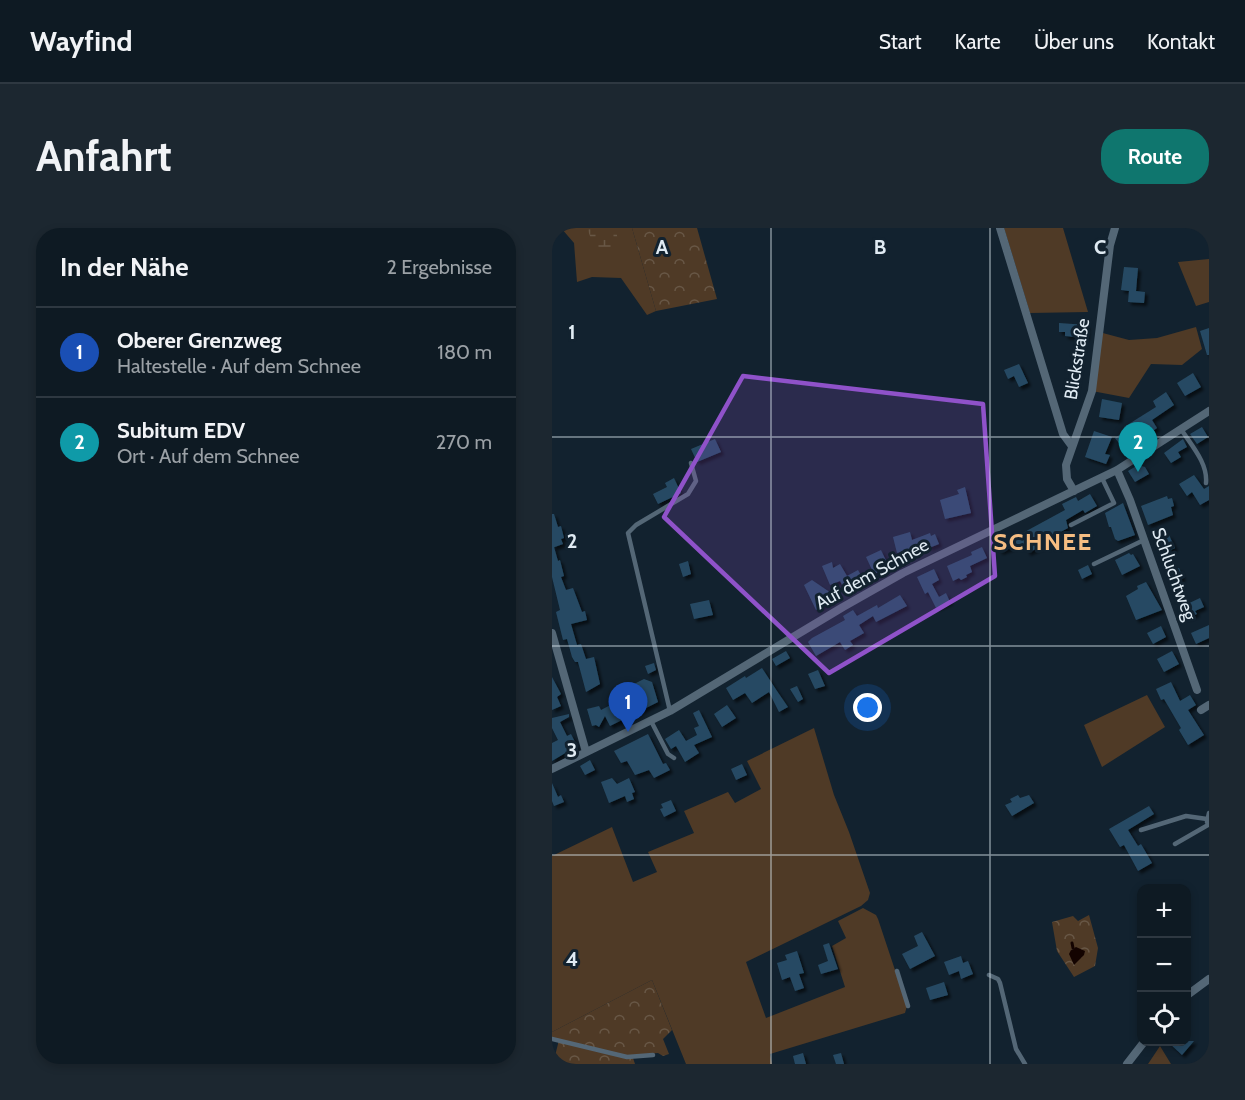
<!DOCTYPE html>
<html lang="de">
<head>
<meta charset="utf-8">
<style>
  :root { --surface:#0e1a23; --page:#1c2730; --text:#f1f3f6; --muted:#9ba1a6; --line:#2e3841; --accent:#0f766e }
  body { margin:0; font-family:Cabin,sans-serif; background:var(--page); color:var(--text) }
  .controls { position:absolute; right:18px; bottom:18px; display:grid; overflow:hidden; border-radius:12px; box-shadow:0 3px 9px #0003 }
  .controls button { width:54px; height:54px; display:grid; place-items:center; padding:0; border:0; border-bottom:2px solid var(--line); background:var(--surface); color:var(--text); font:30px sans-serif }
  .you { position:absolute; left:316px; top:480px; width:21px; height:21px; margin:-15px; border:4px solid #fff; border-radius:50%; background:#1a73e8; box-shadow:0 0 0 9px #1a73e833 }
  .badge { display:grid; place-items:center; width:39px; height:39px; border-radius:50%; background:var(--accent); color:#fff; font-size:20px; font-weight:700 }
  .pin { position:absolute; translate:-50% -50px; filter:drop-shadow(0 2px 3px #0008) }
  .pin::after { content:''; position:absolute; top:32px; width:21px; height:18px; background:inherit; clip-path:polygon(0 0,100% 0,50% 100%) }
  .list { margin:0; padding:0; list-style:none }
  h2 { display:flex; justify-content:space-between; align-items:center; height:78px; margin:0; padding:0 24px; font-size:26px }
  h2 small { font-size:20px; font-weight:400; color:var(--muted) }
  .list li { display:grid; grid-template-columns:39px 1fr auto; gap:18px; align-items:center; box-sizing:border-box; height:90px; padding:0 24px; border-top:2px solid var(--line) }
  .list b { display:block; font-size:22px; white-space:nowrap }
  .list p { margin:0; font-size:20px; white-space:nowrap; color:var(--muted) }
  .list em { font-size:20px; font-style:normal; color:var(--muted) }
  .icon { flex:none; width:33px; height:33px; fill:none; stroke:currentColor; stroke-width:2; stroke-linecap:round; stroke-linejoin:round }
  .map { position:relative; flex:none; width:657px; height:836px; overflow:hidden; border-radius:24px }
  header { display:flex; align-items:center; gap:36px; box-sizing:border-box; height:84px; padding:0 30px; background:var(--surface); border-bottom:2px solid var(--line) }
  header strong { font-size:28px }
  nav { display:flex; gap:33px; margin-inline-start:auto; font-size:21px }
  .intro { display:flex; align-items:center; justify-content:space-between; box-sizing:border-box; height:144px; padding:0 36px }
  h1 { margin:0; font-size:42px }
  .button { padding:15px 27px; border-radius:24px; background:var(--accent); color:#fff; font-size:21px; font-weight:700 }
  main { display:flex; gap:36px; padding:0 36px }
  aside { flex:1; background:var(--surface); border-radius:24px; box-shadow:0 3px 9px #0003 }
  .map>svg:first-child { display:block }
</style>
</head>
<body>
<header>
<strong>Wayfind</strong>
<nav><a>Start</a><a>Karte</a><a>Über uns</a><a>Kontakt</a></nav>
</header>
<div class="intro"><h1>Anfahrt</h1><a class="button">Route</a></div>
<main>
<aside>
<h2>In der Nähe<small>2 Ergebnisse</small></h2>
<ul class="list">
<li><span class="badge" style="background:#1a4fb4">1</span><div><b>Oberer Grenzweg</b><p>Haltestelle · Auf dem Schnee</p></div><em>180 m</em></li>
<li><span class="badge" style="background:#0f9aa8">2</span><div><b>Subitum EDV</b><p>Ort · Auf dem Schnee</p></div><em>270 m</em></li>
</ul>
</aside>
<div class="map">
<svg width="657" height="836" viewBox="0 0 657 836">
  <defs>
    <pattern id="forest-crowns" width="20" height="18" patternUnits="userSpaceOnUse" patternTransform="scale(1.5)"><rect width="20" height="18" fill="#4f3a26"/><path d="M2 6a3 3 0 1 1 6 0M12 15a3 3 0 1 1 6 0" fill="none" stroke="#685746"/></pattern>
    <pattern id="wetland-marsh" width="20" height="14" patternUnits="userSpaceOnUse" patternTransform="scale(1.5)"><rect width="20" height="14" fill="#4f3a26"/><path d="M1 5h8M5 5V1M11 12h8M15 12V8" fill="none" stroke="#685746"/></pattern>
    <pattern id="water-ripples" width="26" height="14" patternUnits="userSpaceOnUse" patternTransform="scale(1.5)"><rect width="26" height="14" fill="#130300"/><path d="M2 4q2-2 4 0t4 0M15 11q2-2 4 0t4 0" fill="none" stroke="#352826"/></pattern>
    <filter id="shadow"><feDropShadow dx="3" dy="3" stdDeviation="1.5" flood-color="#0009"/></filter>
  </defs>
  <rect width="100%" height="100%" fill="#12222f"/>
  <path fill="#4f3a26" d="M 9,0 L 80,0 L 104,83 L 95,87 L 69,50 L 40,49 L 25,54 L 22,15 Z
    M 452,0 L 511,0 L 536,84 L 478,85 Z
    M 657,31 L 657,74 L 644,78 L 626,34 Z
    M 644,99 L 650,121 L 630,137 L 599,136 L 577,170 L 540,163 L 547,104 L 577,112 L 605,110 Z
    M 595,467 L 613,499 L 550,539 L 532,497 Z
    M 262,500 L 282,567 L 297,604 L 318,665 L 316,672 L 309,678 L 194,734 L 214,790 L 293,759 L 280,718 L 294,710 L 286,693 L 311,680 L 324,687 L 326,691 L 355,778 L 353,785 L 218,826 L 220,836 L 134,836 L 100,752 L 0,804 L 0,628 L 60,599 L 81,654 L 105,644 L 96,624 L 142,605 L 132,583 L 176,564 L 183,575 L 209,561 L 195,533 Z
    M 608,818 L 619,836 L 596,836 Z"/>
  <path fill="url(#forest-crowns)" d="M 80,0 L 145,0 L 165,71 L 104,83 Z
    M 537,687 L 546,720 L 543,738 L 522,749 L 505,723 L 500,694 L 521,688 L 526,693 Z
    M 100,752 L 120,802 L 111,811 L 117,826 L 111,828 L 106,825 L 80,827 L 83,836 L 1,836 L 7,812 L 0,809 L 0,804 Z"/>
  <path fill="url(#wetland-marsh)" d="M 35,0 L 64,0 L 67,22 L 44,24 Z"/>
  <path fill="url(#water-ripples)" d="M 524,719 L 533,723 L 532,727 L 522,737 L 517,726 L 519,722 Z"/>
  <g fill="none" stroke-linecap="round" stroke-linejoin="round">
    <path stroke="#130300" stroke-width="3" d="M 520,715 L 521,720"/>
  </g>
  <path fill="#264a63" filter="url(#shadow)" d="M 572,39 L 586,40 L 584,63 L 593,64 L 592,75 L 576,74 L 577,63 L 569,62 Z
    M 507,95 L 535,97 L 534,110 L 513,108 L 513,104 L 507,104 Z
    M 657,100 L 657,127 L 655,127 L 648,103 Z
    M 467,136 L 476,155 L 467,159 L 462,148 L 456,151 L 452,142 Z
    M 641,145 L 649,159 L 633,168 L 625,155 Z
    M 614,164 L 622,177 L 600,192 L 605,200 L 573,223 L 563,210 L 574,202 L 572,199 L 604,179 L 601,173 Z
    M 550,171 L 570,175 L 567,192 L 547,189 Z
    M 650,199 L 656,209 L 645,216 L 638,206 Z
    M 542,203 L 560,209 L 553,226 L 558,227 L 554,236 L 533,229 Z
    M 163,211 L 169,224 L 145,234 L 139,221 Z
    M 631,211 L 635,219 L 626,224 L 629,229 L 619,235 L 612,225 Z
    M 586,237 L 593,239 L 597,246 L 583,254 L 576,243 Z
    M 642,247 L 652,261 L 657,258 L 657,272 L 648,277 L 640,264 L 635,268 L 627,256 Z
    M 122,250 L 129,265 L 106,276 L 101,266 L 115,259 L 113,255 Z
    M 413,259 L 419,285 L 393,291 L 388,272 L 407,266 L 405,262 Z
    M 538,266 L 545,278 L 533,285 L 531,282 L 514,292 L 516,300 L 499,309 L 501,312 L 476,325 L 471,315 L 448,324 L 443,313 L 454,308 L 456,313 L 513,282 L 510,276 L 524,269 L 526,273 Z
    M 615,268 L 616,271 L 620,270 L 622,278 L 619,279 L 621,287 L 596,297 L 589,278 Z
    M 571,275 L 583,307 L 566,313 L 563,311 L 559,299 L 557,299 L 553,285 Z
    M 0,286 L 2,286 L 6,299 L 9,298 L 12,310 L 9,311 L 11,316 L 0,320 L 2,319 L 6,333 L 8,332 L 12,348 L 9,349 L 14,362 L 21,360 L 30,384 L 33,383 L 35,392 L 19,396 L 25,417 L 29,416 L 34,431 L 42,429 L 48,456 L 34,464 L 26,434 L 23,434 L 20,429 L 15,411 L 11,412 L 4,384 L 8,382 L 0,349 Z
    M 358,304 L 360,312 L 378,305 L 379,308 L 383,306 L 387,316 L 377,320 L 375,316 L 372,317 L 345,325 L 341,309 Z
    M 617,307 L 623,320 L 609,326 L 605,311 Z
    M 430,319 L 435,330 L 418,338 L 420,344 L 414,347 L 415,349 L 409,352 L 407,350 L 401,353 L 395,338 L 420,327 L 419,324 Z
    M 329,322 L 337,339 L 322,346 L 314,329 Z
    M 577,325 L 579,327 L 581,326 L 588,338 L 570,347 L 563,332 Z
    M 136,333 L 139,346 L 131,349 L 127,336 Z
    M 280,334 L 281,340 L 288,336 L 295,348 L 306,342 L 312,353 L 294,364 L 288,353 L 278,357 L 270,338 Z
    M 536,337 L 540,346 L 530,351 L 526,342 Z
    M 627,340 L 631,350 L 620,355 L 616,344 Z
    M 382,341 L 387,352 L 380,356 L 387,369 L 394,365 L 398,374 L 384,380 L 376,364 L 373,366 L 365,349 Z
    M 260,352 L 279,365 L 282,371 L 264,382 L 252,357 Z
    M 594,354 L 610,382 L 584,392 L 574,368 L 586,361 L 585,358 Z
    M 348,367 L 355,378 L 324,394 L 321,388 L 307,397 L 312,405 L 298,413 L 301,417 L 293,422 L 288,414 L 264,428 L 256,414 L 260,410 L 293,392 L 291,388 L 301,382 L 305,388 L 325,377 L 326,380 Z
    M 648,370 L 652,379 L 643,383 L 645,386 L 634,390 L 629,379 Z
    M 157,372 L 161,387 L 142,391 L 138,376 Z
    M 657,397 L 657,410 L 644,416 L 639,405 Z
    M 609,398 L 614,409 L 601,416 L 595,405 Z
    M 234,423 L 238,430 L 224,438 L 220,431 Z
    M 620,423 L 627,436 L 612,444 L 605,431 Z
    M 102,435 L 104,442 L 96,446 L 93,438 Z
    M 210,440 L 225,463 L 236,479 L 227,484 L 217,464 L 200,475 L 193,465 L 181,472 L 174,460 L 193,448 L 194,450 Z
    M 266,442 L 273,458 L 263,461 L 256,446 Z
    M 0,449 L 9,466 L 5,469 L 9,478 L 0,482 Z
    M 92,451 L 100,454 L 106,474 L 58,498 L 53,488 L 47,499 L 44,497 L 40,498 L 35,481 L 47,478 L 49,482 L 70,471 L 73,477 L 79,478 L 90,472 L 82,456 Z
    M 619,454 L 628,473 L 638,467 L 644,477 L 636,482 L 652,507 L 636,517 L 627,502 L 629,500 L 612,471 L 609,472 L 604,461 Z
    M 245,458 L 251,471 L 246,474 L 238,461 Z
    M 175,477 L 184,490 L 170,499 L 162,486 Z
    M 147,482 L 160,509 L 142,517 L 147,525 L 133,534 L 124,518 L 119,521 L 113,511 L 127,502 L 134,513 L 145,507 L 142,500 L 147,498 L 141,485 Z
    M 17,486 L 17,489 L 8,494 L 15,508 L 19,506 L 25,518 L 0,533 L 0,515 L 6,512 L 0,500 L 0,490 Z
    M 96,506 L 111,536 L 114,535 L 118,542 L 102,550 L 97,542 L 83,547 L 75,533 L 69,535 L 62,523 Z
    M 38,532 L 43,542 L 33,547 L 28,538 Z
    M 190,536 L 195,547 L 184,552 L 179,541 Z
    M 60,550 L 65,556 L 77,550 L 83,564 L 80,565 L 82,571 L 75,574 L 73,568 L 57,575 L 49,554 Z
    M 0,555 L 6,569 L 9,567 L 12,574 L 2,578 L 0,573 Z
    M 466,567 L 468,570 L 477,567 L 482,575 L 460,588 L 453,577 L 460,574 L 458,571 Z
    M 119,572 L 124,583 L 112,589 L 108,581 L 111,580 L 109,576 Z
    M 597,578 L 602,586 L 576,602 L 586,618 L 589,616 L 600,635 L 586,643 L 572,617 L 568,619 L 557,601 Z
    M 370,704 L 383,728 L 358,741 L 350,726 L 366,718 L 362,708 Z
    M 277,715 L 286,741 L 269,746 L 266,737 L 276,733 L 271,717 Z
    M 245,723 L 252,745 L 247,746 L 252,760 L 243,763 L 238,749 L 230,752 L 225,735 L 235,732 L 233,727 Z
    M 409,728 L 411,735 L 416,733 L 421,746 L 409,751 L 407,743 L 397,747 L 392,734 Z
    M 392,754 L 396,767 L 378,772 L 374,760 Z
    M 615,813 L 642,813 L 630,827 Z
    M 251,825 L 254,836 L 243,836 L 241,828 Z
    M 289,825 L 292,836 L 284,836 L 281,827 Z"/>
  <g fill="none" stroke-linecap="round" stroke-linejoin="round">
    <path stroke="#546776" stroke-width="4.5" d="M 629,201 C 639,217 656,235 654,255
      M 519,297 L 562,275 L 550,250
      M 542,336 L 592,312
      M 118,483 L 76,305 L 84,297 L 136,266 L 144,253 L 139,235
      M 99,493 L 116,526 L 122,530
      M 655,594 L 657,585
      M 589,602 L 634,588 L 655,591
      M 623,616 L 656,597
      M 345,743 L 356,778
      M 437,747 L 446,751 L 448,755 L 464,821 L 473,836
      M 0,811 L 75,829 L 101,827"/>
    <path stroke="#546776" stroke-width="8" d="M 448,0 L 511,206 L 519,217
      M 565,242 L 578,272 L 645,462
      M 522,263 L 515,251 L 514,237 L 540,163 L 558,17 L 563,0
      M 0,405 L 34,524
      M 649,482 L 657,477
      M 0,541 L 118,483 L 291,379 L 351,345 L 565,242 L 657,183
      M 634,768 L 657,751
      M 575,836 L 592,814"/>
  </g>
  <path fill="#8f52c9" fill-opacity="0.2" stroke="#8f52c9" stroke-width="4.5" stroke-linejoin="round" d="M 191,148 L 431,176 L 443,348 L 277,445 L 112,289 Z"/>
  <path fill="none" stroke="#e0ebf3" stroke-width="1.5" stroke-opacity="0.55" d="M 219,0 L 219,836M 438,0 L 438,836M 0,209 L 657,209M 0,418 L 657,418M 0,627 L 657,627"/>
  <g text-anchor="middle" stroke-width="6" stroke-linejoin="round" paint-order="stroke">
    <g font-size="18" fill="#e0ebf3" stroke="#12222f">
      <text transform="translate(525 131) rotate(-81)" y="6">Blickstraße</text>
      <text transform="translate(320 346) rotate(-29)" y="6">Auf dem Schnee</text>
      <text transform="translate(622 346) rotate(70)" y="6">Schluchtweg</text>
    </g>
    <g font-size="24" font-weight="bold" letter-spacing="1.5" fill="#f6bd82" stroke="#12222f">
      <text x="491" y="322">SCHNEE</text>
    </g>
  </g>
  <g font-size="20" text-anchor="middle" font-weight="bold" fill="#e0ebf3" stroke="#12222f" stroke-width="6" stroke-linejoin="round" paint-order="stroke">
    <text x="110" y="26">A</text>
    <text x="328" y="26">B</text>
    <text x="548" y="26">C</text>
    <text x="20" y="111">1</text>
    <text x="20" y="320">2</text>
    <text x="20" y="529">3</text>
    <text x="20" y="738">4</text>
  </g>
</svg>
<div class="controls">
<button>+</button>
<button>−</button>
<button><svg class="icon" aria-label="locate" viewBox="0 0 24 24"><circle cx="12" cy="12" r="6"/><path d="M12 2v4M12 18v4M2 12h4M18 12h4"/></svg></button>
</div>
<div class="you"></div>
<div class="pin badge" style="left:76px;top:504px;background:#1a4fb4">1</div>
<div class="pin badge" style="left:586px;top:244px;background:#0f9aa8">2</div>
</div>
</main>
</body>
</html>
